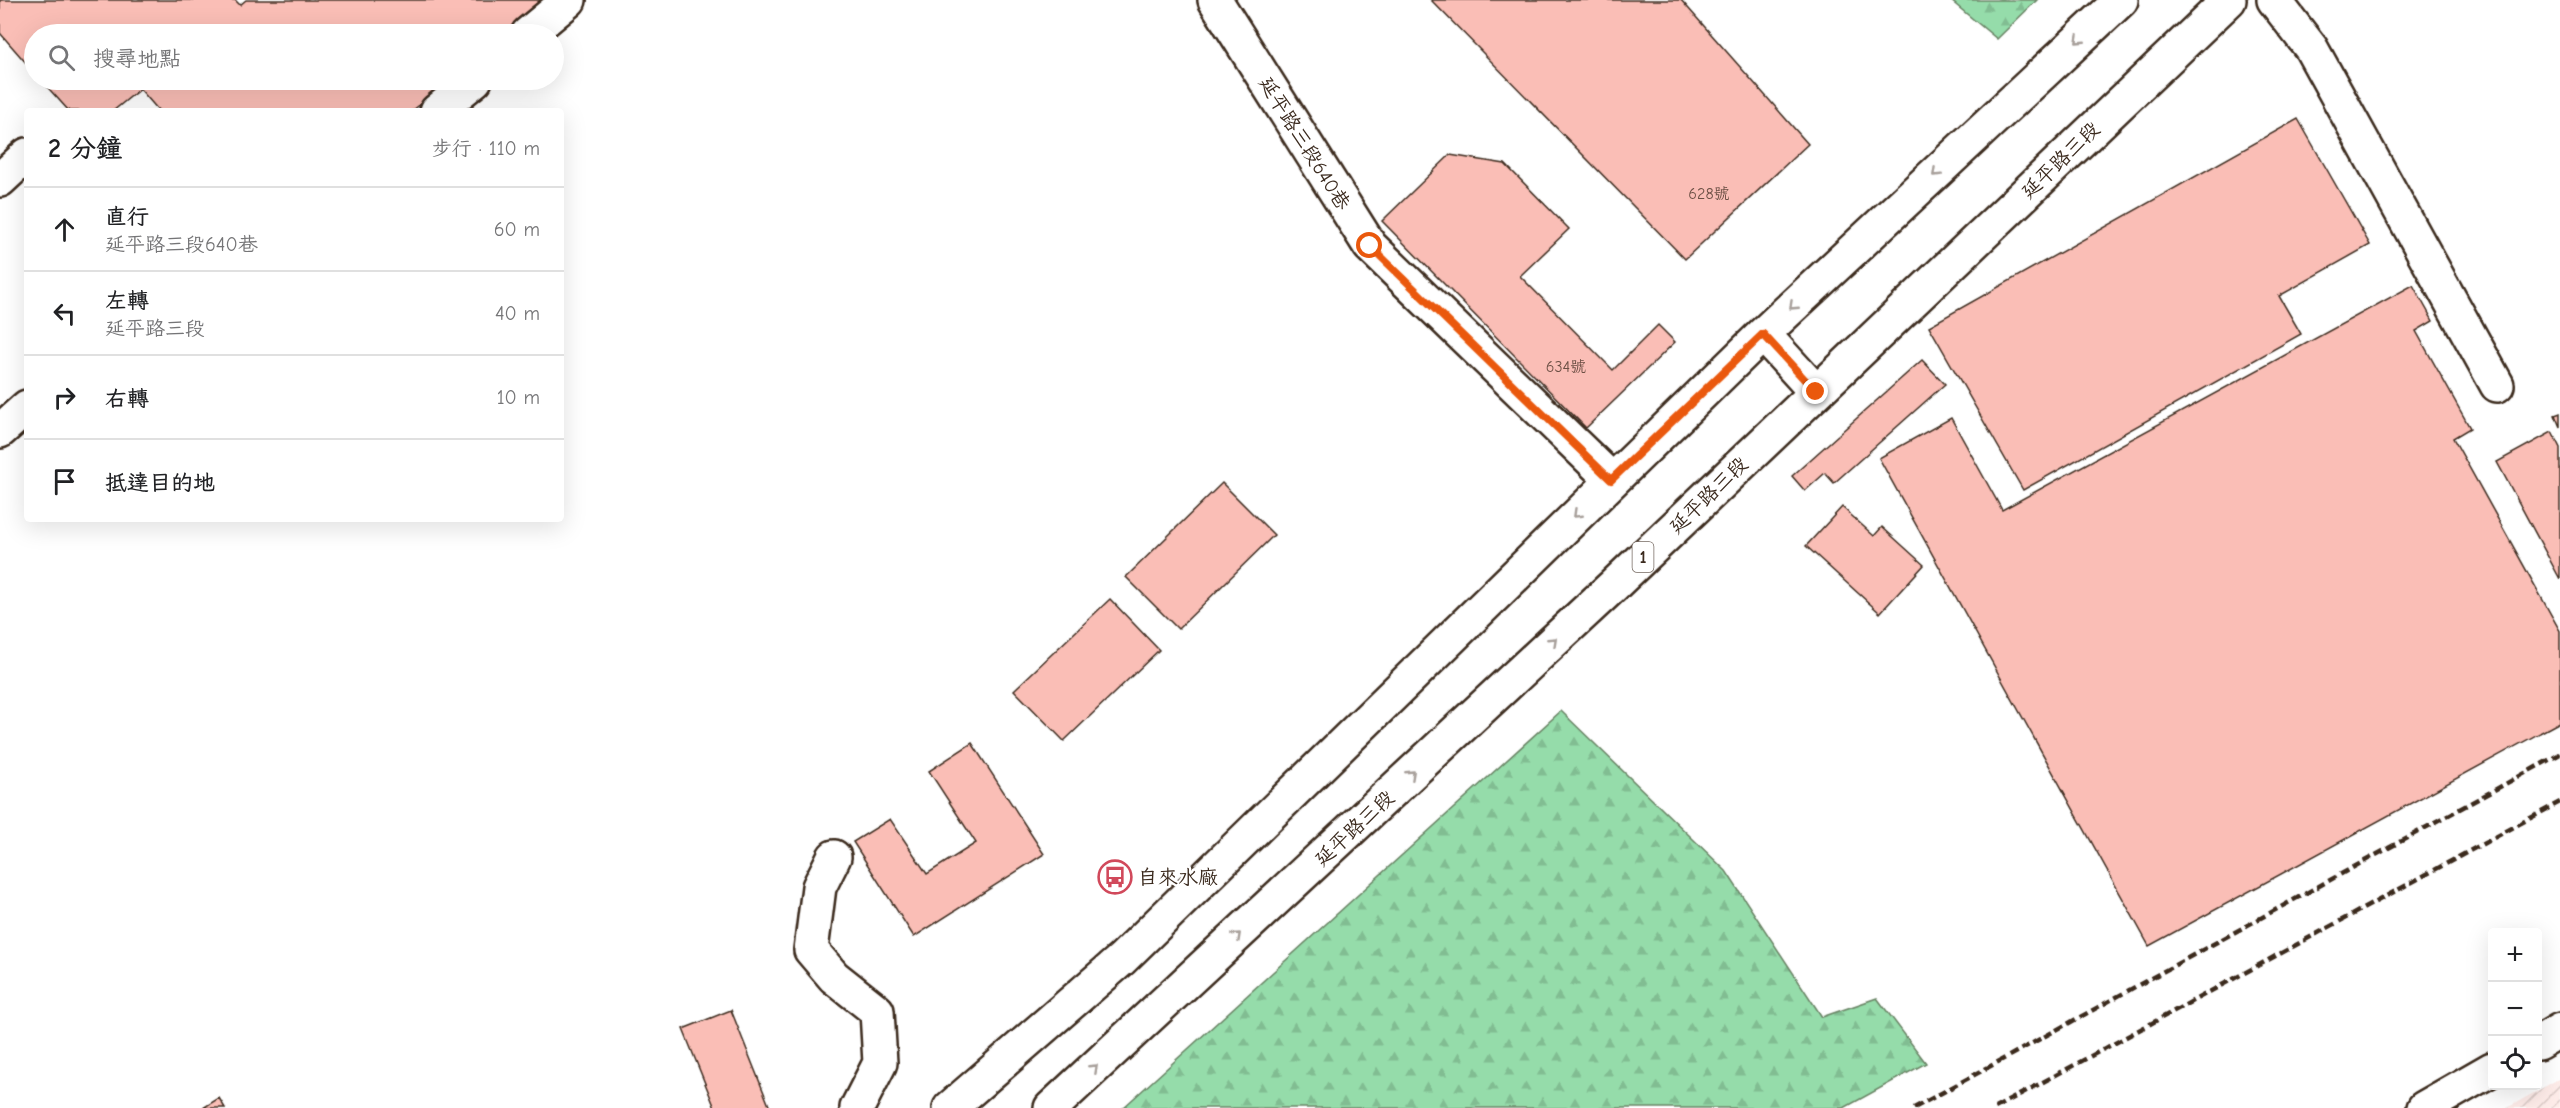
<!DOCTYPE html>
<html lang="zh-TW">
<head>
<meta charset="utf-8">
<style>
  :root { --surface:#fff; --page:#f2f2f2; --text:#202124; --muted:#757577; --line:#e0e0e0 }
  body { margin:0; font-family:"Comic Neue","LXGW WenKai TC",sans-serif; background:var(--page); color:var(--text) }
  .controls { position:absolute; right:18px; bottom:18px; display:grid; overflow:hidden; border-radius:6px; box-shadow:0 6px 24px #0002 }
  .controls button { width:54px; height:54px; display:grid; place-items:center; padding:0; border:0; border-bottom:2px solid var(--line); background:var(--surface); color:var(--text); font:30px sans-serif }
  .stop { position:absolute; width:18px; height:18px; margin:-14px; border:4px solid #ea580c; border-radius:50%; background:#fff }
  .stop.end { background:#ea580c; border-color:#fff; box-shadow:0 2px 6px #0008 }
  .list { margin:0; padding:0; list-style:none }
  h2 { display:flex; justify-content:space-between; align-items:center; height:78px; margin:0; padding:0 24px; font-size:26px }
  h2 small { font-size:20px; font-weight:400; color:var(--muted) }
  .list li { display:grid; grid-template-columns:39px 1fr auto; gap:18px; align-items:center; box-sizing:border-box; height:84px; padding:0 24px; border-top:2px solid var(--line) }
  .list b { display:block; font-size:22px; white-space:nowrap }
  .list p { margin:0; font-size:20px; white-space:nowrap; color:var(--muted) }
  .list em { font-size:20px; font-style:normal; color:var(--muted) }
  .icon { flex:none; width:33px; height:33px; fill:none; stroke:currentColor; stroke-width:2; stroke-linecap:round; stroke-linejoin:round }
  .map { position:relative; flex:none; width:2560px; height:1108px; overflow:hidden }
  .search { position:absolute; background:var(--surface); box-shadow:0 6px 24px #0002; left:24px; top:24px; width:540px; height:66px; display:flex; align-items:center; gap:15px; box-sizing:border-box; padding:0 21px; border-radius:33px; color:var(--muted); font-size:22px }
  .panel { position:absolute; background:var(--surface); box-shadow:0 6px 24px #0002; left:24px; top:108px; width:540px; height:414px; border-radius:6px }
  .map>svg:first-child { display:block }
</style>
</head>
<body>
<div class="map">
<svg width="2560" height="1108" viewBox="0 0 2560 1108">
  <defs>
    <pattern id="industrial-furrows" width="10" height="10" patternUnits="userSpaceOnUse" patternTransform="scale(1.5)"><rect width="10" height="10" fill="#feece9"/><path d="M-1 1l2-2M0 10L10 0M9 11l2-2" fill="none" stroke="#dbcbc7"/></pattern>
    <pattern id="forest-firs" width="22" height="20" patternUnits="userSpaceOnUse" patternTransform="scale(1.5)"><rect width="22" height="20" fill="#95dcaa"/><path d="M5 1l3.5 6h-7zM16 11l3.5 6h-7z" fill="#81bd92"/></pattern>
  </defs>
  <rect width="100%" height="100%" fill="#fff"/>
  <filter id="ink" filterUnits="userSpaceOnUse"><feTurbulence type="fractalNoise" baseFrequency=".0167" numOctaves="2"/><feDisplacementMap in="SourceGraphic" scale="12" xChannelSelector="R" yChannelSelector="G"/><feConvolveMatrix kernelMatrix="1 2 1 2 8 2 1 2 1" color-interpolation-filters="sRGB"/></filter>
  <g filter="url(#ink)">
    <path fill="url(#industrial-furrows)" d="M 2560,1078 L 2560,1108 L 2507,1108 Z"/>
    <path fill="url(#forest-firs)" stroke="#688364" stroke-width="1.5" d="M 1950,0 L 2037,0 L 1997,39 Z
      M 1561,711 L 1726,871 L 1822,1017 L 1877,998 L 1926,1063 L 1844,1108 L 1123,1108 Z"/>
    <path fill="#fabeb6" stroke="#3b2a1e" stroke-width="1.5" d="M 0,0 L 235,0 L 240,5 L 246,0 L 543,0 L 503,34 L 34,34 L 34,72 L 0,33 Z
      M 1431,0 L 1681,0 L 1808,144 L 1685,259 Z
      M 41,80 L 450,80 L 412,111 L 159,111 L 140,89 L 113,111 L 69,111 Z
      M 2298,119 L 2370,245 L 2279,296 L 2301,334 L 2023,490 L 1929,326 Z
      M 1450,155 L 1505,164 L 1569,229 L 1520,276 L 1613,370 L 1658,325 L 1675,342 L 1586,428 L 1382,221 Z
      M 2413,285 L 2433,321 L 2416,331 L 2470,428 L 2453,438 L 2560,631 L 2560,722 L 2149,946 L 1879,458 L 1951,418 L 2002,510 Z
      M 1922,360 L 1945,384 L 1834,483 L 1825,473 L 1805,491 L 1792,476 Z
      M 2560,413 L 2560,427 L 2555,415 Z
      M 2552,432 L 2560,448 L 2560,579 L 2497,462 Z
      M 1222,483 L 1274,535 L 1178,629 L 1126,577 Z
      M 1842,507 L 1874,536 L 1882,527 L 1924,565 L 1880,613 L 1806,546 Z
      M 1110,599 L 1159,650 L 1064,741 L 1014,690 Z
      M 972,743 L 1044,854 L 914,937 L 853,842 L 890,819 L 927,874 L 976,843 L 929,771 Z
      M 731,1010 L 770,1108 L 715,1108 L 683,1029 Z
      M 219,1098 L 225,1108 L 203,1108 Z"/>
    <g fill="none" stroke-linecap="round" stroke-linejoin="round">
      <defs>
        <path id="minor" d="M 1215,0 L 1370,246 L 1612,480
          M 2274,0 L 2311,48 L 2497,385
          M 528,34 L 569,0
          M 437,111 L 475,80
          M 0,180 L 27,155
          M 0,431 L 27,407
          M 834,857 L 819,887 L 811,950 L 834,977 L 877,1011 L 880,1063 L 857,1108
          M 2538,1043 L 2560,1030
          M 2424,1108 L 2492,1069"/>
        <path id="major" d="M 1763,334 L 1816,392
          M 950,1108 L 1122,959 L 1763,334 L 2121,0
          M 1051,1108 L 1613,586 L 2229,0"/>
      </defs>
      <use href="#minor" stroke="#3b2a1e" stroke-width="38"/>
      <use href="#major" stroke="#3b2a1e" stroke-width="38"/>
      <use href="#minor" stroke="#fff" stroke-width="33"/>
      <use href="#major" stroke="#fff" stroke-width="33"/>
      <path stroke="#3b2a1e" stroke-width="4.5" stroke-dasharray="9 4.5" stroke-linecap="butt" d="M 1914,1108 L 2560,754
        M 1995,1108 L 2560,802"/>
    </g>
    <defs><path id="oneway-chevron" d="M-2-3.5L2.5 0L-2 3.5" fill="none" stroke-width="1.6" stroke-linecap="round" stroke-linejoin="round" transform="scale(1.5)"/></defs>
    <g stroke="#a79f9a">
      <use href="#oneway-chevron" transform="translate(2079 40) rotate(137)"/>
      <use href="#oneway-chevron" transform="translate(1936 173) rotate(137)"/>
      <use href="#oneway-chevron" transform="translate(1793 306) rotate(137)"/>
      <use href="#oneway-chevron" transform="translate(1577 514) rotate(136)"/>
      <use href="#oneway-chevron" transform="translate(1553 641) rotate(-43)"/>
      <use href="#oneway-chevron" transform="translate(1411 774) rotate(-43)"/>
      <use href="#oneway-chevron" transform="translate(1237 936) rotate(-43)"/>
      <use href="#oneway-chevron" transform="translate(1094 1068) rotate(-43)"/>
    </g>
  </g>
  <g fill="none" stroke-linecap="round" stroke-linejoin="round" filter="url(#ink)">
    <path stroke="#ea580c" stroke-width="8" d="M 1370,246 L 1611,480 L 1763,334 L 1816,392"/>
  </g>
  <defs>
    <symbol id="bus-ring" viewBox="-11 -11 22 22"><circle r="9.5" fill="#fff" stroke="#d1495b" stroke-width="1.5"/><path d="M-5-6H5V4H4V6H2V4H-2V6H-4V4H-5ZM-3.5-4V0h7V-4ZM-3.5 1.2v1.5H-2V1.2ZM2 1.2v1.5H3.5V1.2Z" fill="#d1495b"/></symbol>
  </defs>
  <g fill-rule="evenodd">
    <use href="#bus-ring" x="1096" y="858" width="38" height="38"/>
  </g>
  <g text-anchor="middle" stroke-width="4.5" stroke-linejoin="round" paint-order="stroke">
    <g font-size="16" fill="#6b4f44">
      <text x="1709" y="199">628號</text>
      <text x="1566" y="372">634號</text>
    </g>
    <rect fill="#fff" stroke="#766a62" stroke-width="1.5" x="1632.5" y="542" width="21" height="30" rx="4.5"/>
    <g font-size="18" font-weight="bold" fill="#3b2a1e">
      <text x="1643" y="563">1</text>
    </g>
    <g font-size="20" fill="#3b2a1e" stroke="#fff">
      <text transform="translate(1305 143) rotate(58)" y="7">延平路三段640巷</text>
      <text transform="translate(2060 160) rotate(-44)" y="7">延平路三段</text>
      <text transform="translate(1708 495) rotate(-44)" y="7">延平路三段</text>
      <text transform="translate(1354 828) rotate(-43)" y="7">延平路三段</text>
    </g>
    <g font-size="20" fill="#3b2a1e" stroke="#fff" text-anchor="start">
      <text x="1138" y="884">自來水廠</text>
    </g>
  </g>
</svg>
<div class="controls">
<button>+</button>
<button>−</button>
<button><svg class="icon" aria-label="locate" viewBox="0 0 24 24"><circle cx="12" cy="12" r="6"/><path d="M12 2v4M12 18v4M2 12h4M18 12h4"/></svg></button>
</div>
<div class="stop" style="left:1370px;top:246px"></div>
<div class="stop end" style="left:1816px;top:392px"></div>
<div class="search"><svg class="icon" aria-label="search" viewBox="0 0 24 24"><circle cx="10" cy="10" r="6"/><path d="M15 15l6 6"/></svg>搜尋地點</div>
<section class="panel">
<h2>2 分鐘<small>步行 · 110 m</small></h2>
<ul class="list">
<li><svg class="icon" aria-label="ahead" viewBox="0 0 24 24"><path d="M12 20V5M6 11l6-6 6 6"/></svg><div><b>直行</b><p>延平路三段640巷</p></div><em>60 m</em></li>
<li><svg class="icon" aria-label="left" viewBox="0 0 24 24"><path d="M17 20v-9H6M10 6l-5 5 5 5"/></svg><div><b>左轉</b><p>延平路三段</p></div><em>40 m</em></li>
<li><svg class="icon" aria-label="right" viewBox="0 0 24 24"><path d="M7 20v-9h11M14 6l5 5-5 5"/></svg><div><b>右轉</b></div><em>10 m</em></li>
<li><svg class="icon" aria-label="arrive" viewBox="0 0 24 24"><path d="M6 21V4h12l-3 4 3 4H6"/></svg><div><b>抵達目的地</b></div></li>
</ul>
</section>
</div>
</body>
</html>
